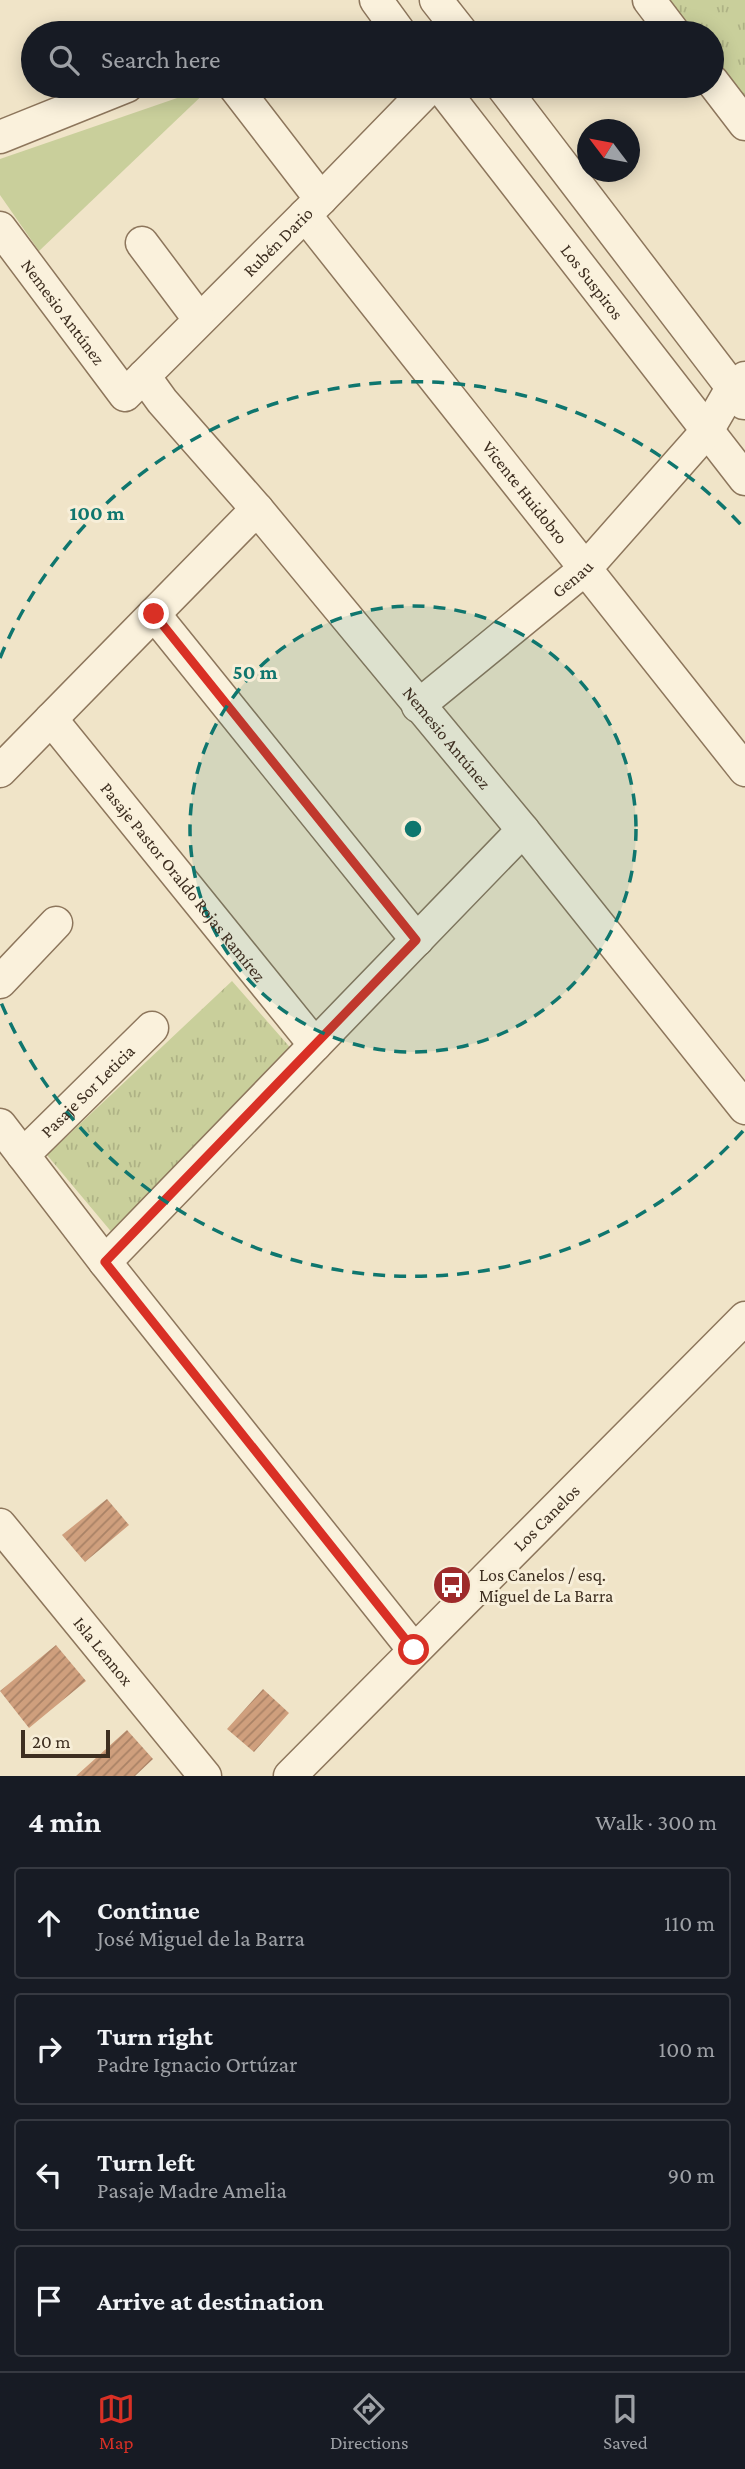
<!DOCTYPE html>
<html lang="en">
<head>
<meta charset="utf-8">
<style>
  :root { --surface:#171b24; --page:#20242c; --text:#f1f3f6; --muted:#9ea1a6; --line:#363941; --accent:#d93025 }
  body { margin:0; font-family:"Crimson Pro",serif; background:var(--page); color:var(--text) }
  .compass { position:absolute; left:577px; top:119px; width:63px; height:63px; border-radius:50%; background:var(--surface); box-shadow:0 4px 18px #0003; rotate:302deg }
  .scale { position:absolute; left:21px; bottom:18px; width:89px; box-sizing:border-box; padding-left:7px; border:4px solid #3d2e20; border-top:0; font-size:19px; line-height:24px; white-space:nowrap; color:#3d2e20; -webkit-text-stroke:5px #f7eed8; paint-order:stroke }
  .stop { position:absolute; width:21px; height:21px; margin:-16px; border:5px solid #d93025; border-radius:50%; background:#fff }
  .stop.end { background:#d93025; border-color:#fff; box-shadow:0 2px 7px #0008 }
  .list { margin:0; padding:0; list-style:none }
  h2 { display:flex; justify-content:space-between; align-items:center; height:91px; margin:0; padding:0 28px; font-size:30px }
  h2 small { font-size:23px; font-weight:400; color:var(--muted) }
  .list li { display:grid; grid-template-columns:46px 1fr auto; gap:21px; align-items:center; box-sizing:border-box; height:112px; margin:0 14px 14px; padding:0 14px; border:2px solid var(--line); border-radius:7px }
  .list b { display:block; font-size:26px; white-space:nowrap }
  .list p { margin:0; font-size:23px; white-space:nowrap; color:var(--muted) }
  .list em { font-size:23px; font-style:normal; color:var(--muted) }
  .icon { flex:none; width:38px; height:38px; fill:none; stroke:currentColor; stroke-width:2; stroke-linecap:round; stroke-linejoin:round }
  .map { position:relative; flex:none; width:745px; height:1776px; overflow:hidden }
  .search { position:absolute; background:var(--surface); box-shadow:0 4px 18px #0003; left:21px; right:21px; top:21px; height:77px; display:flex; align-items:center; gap:18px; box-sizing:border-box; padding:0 24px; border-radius:38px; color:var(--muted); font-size:26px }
  .sheet { height:595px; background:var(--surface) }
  nav { display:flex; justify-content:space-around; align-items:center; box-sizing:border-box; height:98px; border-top:2px solid var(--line); background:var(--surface); font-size:19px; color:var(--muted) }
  nav a { display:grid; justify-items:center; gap:4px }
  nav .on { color:var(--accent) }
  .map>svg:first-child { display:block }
</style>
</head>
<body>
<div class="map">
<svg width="745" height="1776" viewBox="0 0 745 1776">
  <defs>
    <pattern id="park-tufts" width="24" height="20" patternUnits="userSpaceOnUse" patternTransform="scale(1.75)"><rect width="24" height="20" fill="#c9cf9b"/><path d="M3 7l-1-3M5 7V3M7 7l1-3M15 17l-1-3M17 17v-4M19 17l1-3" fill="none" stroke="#aeb285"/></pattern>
    <pattern id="building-hatch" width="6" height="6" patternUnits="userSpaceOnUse" patternTransform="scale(1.75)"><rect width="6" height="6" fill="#cf9f7d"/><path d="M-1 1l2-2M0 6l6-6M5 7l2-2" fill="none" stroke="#a98266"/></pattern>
  </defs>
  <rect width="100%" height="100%" fill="#f0e4c8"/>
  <path fill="#c9cf9b" d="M 212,86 L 39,251 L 0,195 L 0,159 Z"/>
  <path fill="url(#park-tufts)" d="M 659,0 L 745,0 L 745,111 L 712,68 L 712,33 L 685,33 Z
    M 232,981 L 294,1052 L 114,1235 L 47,1155 Z"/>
  <path fill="url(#building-hatch)" d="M 107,1499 L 129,1525 L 85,1562 L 62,1535 Z
    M 56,1645 L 86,1681 L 29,1728 L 0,1691 Z
    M 263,1689 L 289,1713 L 254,1752 L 227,1729 Z
    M 127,1730 L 153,1759 L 135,1776 L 76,1776 Z"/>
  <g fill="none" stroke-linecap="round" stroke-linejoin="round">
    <defs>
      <g id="minor">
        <path d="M 376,0 L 400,33"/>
        <path d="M 436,0 L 462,33"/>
        <path d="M 649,0 L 674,33"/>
        <path d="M 712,81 L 745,124"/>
        <path d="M 234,86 L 321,199"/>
        <path id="s1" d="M 440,86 L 745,479"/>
        <path d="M 502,86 L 744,403"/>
        <path d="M 0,137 L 127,86"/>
        <path id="s2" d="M 305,215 L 745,770"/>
        <path id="s3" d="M 0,228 L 125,395 L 321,199 L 431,86"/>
        <path d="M 142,243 L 199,319"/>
        <path id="s4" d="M 144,376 L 162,401 L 257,509 L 523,830 L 745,1108"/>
        <path d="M 154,614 L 417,940"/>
        <path id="s5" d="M 418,706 L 585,569 L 707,431 L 732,388 L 745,378"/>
        <path id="s6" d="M 51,719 L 315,1045"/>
        <path d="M 0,771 L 257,509"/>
        <path d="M 0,982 L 56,923"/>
        <path d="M 0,1125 L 105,1262 L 414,1650"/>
        <path id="s7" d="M 23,1155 L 152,1028"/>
        <path d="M 105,1262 L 523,830"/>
        <path id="s8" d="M 0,1525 L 205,1776"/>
        <path id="s9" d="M 290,1776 L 745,1318"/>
      </g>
    </defs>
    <use href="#minor" stroke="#8d765c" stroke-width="35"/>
    <use href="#minor" stroke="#faf1dc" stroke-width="32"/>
  </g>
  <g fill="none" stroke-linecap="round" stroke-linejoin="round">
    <path stroke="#d93025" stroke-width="9" d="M 154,614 L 416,940 L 105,1262 L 414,1650"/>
  </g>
  <circle cx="413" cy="829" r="223" fill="#0f766e" fill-opacity=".12"/>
  <g fill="none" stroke="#0f766e" stroke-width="3.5" stroke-dasharray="12 9">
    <circle cx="413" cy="829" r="223"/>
    <path d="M743 1131A447 447 0 0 1 0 1000M0 658A447 447 0 0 1 743 527"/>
  </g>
  <defs>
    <symbol id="bus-disc" viewBox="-11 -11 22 22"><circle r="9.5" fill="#9e2a2b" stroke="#f7eed8"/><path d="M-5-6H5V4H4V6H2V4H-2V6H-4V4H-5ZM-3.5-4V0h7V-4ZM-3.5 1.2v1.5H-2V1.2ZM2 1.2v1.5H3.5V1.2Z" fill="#fff"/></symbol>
  </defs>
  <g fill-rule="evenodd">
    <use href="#bus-disc" x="430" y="1563" width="44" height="44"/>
  </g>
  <g text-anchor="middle" stroke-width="6" stroke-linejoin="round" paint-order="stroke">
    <g font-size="18" fill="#3d2e20" stroke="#f7eed8">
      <text dy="6" stroke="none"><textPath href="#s3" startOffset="425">Rubén Dario</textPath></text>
      <text dy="6" stroke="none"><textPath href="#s1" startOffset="248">Los Suspiros</textPath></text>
      <text dy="6" stroke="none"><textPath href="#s3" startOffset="105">Nemesio Antúnez</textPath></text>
      <text dy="6" stroke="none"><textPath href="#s2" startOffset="354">Vicente Huidobro</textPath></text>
      <text dy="6" stroke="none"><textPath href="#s5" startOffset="200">Genau</textPath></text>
      <text dy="6" stroke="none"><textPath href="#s4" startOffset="472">Nemesio Antúnez</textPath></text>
      <text dy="6" stroke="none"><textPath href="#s6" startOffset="210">Pasaje Pastor Oraldo Rojas Ramírez</textPath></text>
      <text dy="6" stroke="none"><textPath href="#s7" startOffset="91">Pasaje Sor Leticia</textPath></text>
      <text dy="6" stroke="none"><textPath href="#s9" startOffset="364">Los Canelos</textPath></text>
      <text dy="6" stroke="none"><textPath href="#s8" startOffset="163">Isla Lennox</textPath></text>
    </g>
    <g font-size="18" fill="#3d2e20" stroke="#f7eed8" text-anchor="start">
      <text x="479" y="1581">Los Canelos / esq.<tspan x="479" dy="21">Miguel de La Barra</tspan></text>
    </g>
  </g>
  <circle cx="413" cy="829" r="10" fill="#0f766e" stroke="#f7eed8" stroke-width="3.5"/>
  <g font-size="21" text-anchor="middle" font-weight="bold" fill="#0f766e" stroke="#f7eed8" stroke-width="6" stroke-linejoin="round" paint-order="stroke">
    <text x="97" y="520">100 m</text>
    <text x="255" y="679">50 m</text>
  </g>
</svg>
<svg class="compass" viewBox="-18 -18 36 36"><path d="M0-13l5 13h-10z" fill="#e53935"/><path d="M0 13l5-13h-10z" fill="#9ea1a6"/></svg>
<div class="scale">20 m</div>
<div class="stop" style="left:414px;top:1650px"></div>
<div class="stop end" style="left:154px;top:614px"></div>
<div class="search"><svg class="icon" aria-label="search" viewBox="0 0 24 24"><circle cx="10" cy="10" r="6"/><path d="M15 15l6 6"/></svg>Search here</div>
</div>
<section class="sheet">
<h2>4 min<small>Walk · 300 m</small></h2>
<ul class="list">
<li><svg class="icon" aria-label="ahead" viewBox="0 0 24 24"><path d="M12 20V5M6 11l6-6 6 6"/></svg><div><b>Continue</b><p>José Miguel de la Barra</p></div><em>110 m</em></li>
<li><svg class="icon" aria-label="right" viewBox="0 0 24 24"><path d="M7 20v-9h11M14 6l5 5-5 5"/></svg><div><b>Turn right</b><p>Padre Ignacio Ortúzar</p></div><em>100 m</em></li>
<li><svg class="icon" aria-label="left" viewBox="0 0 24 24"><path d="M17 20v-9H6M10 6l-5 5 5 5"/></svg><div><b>Turn left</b><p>Pasaje Madre Amelia</p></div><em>90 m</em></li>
<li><svg class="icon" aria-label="arrive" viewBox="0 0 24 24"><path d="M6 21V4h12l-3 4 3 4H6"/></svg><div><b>Arrive at destination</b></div></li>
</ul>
</section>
<nav>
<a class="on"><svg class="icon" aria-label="map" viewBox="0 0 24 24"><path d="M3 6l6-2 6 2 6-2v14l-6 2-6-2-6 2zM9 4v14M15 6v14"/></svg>Map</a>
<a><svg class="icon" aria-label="directions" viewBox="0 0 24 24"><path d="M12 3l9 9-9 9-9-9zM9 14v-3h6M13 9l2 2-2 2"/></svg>Directions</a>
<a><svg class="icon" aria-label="saved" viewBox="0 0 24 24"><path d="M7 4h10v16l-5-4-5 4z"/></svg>Saved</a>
</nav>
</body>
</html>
